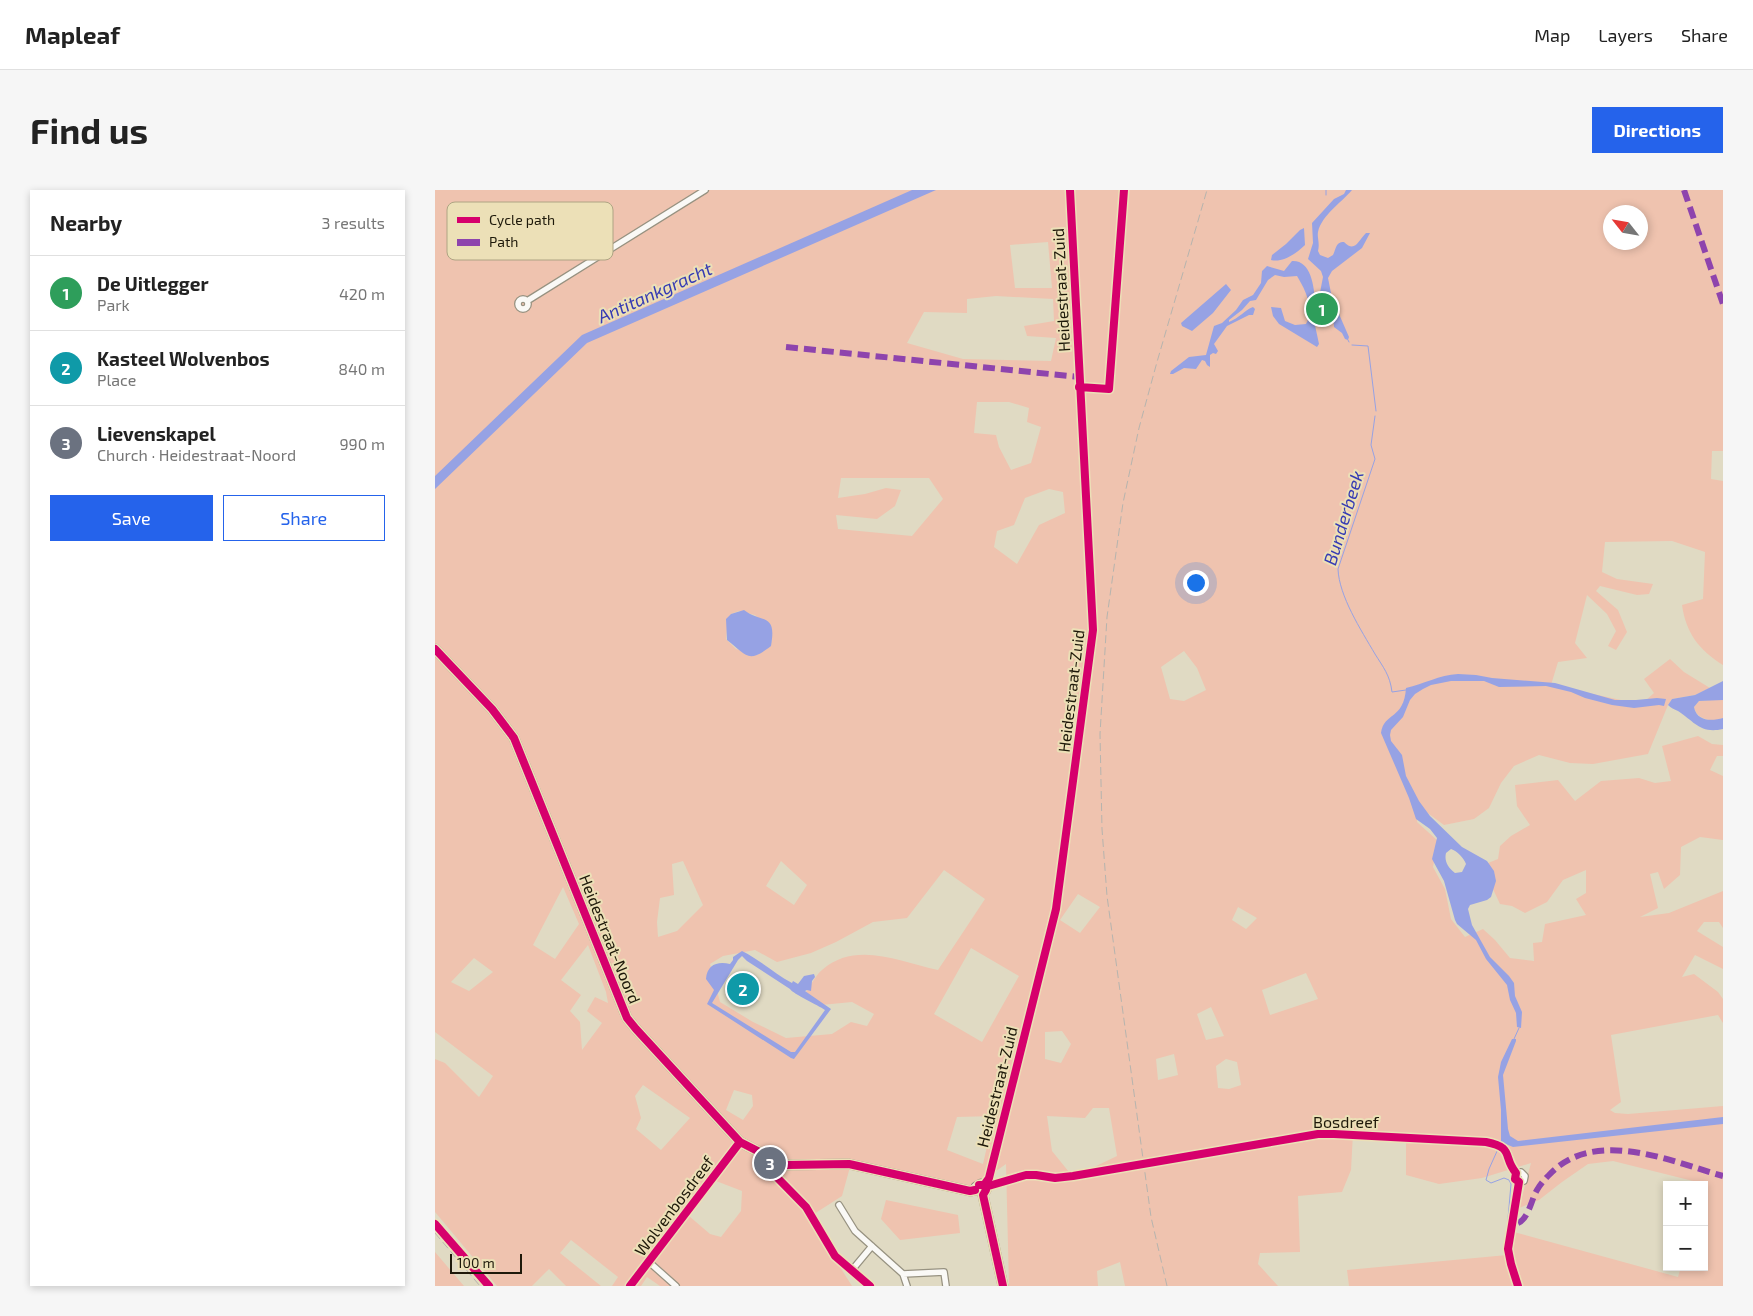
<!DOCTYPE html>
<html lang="en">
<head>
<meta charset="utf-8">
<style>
  :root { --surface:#fff; --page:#f6f6f6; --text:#222; --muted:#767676; --line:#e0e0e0; --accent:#2563eb }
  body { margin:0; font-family:"Exo 2",sans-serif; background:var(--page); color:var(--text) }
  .controls { position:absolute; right:15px; bottom:15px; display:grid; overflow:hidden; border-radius:0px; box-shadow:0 2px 8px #0003 }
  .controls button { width:45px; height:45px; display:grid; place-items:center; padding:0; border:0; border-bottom:1px solid var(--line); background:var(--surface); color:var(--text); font:25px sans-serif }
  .compass { position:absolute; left:1168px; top:15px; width:45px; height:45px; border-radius:50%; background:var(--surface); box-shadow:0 2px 8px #0003; rotate:301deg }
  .scale { position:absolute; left:15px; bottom:12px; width:72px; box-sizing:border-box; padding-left:5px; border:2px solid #1e190a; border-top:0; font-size:14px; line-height:18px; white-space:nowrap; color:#1e190a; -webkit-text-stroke:4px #ece0b7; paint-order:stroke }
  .you { position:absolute; left:760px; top:392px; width:18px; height:18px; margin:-12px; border:4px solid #fff; border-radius:50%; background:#1a73e8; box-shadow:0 0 0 8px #1a73e833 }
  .badge { display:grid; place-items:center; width:32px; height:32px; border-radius:50%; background:var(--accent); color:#fff; font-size:16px; font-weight:700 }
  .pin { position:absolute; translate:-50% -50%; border:2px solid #fff; box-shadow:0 1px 5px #0006 }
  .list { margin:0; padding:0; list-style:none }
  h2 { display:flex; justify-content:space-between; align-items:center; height:65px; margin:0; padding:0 20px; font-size:21px }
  h2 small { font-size:16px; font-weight:400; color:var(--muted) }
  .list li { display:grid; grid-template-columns:32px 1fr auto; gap:15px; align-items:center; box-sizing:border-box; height:75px; padding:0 20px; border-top:1px solid var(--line) }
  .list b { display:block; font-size:19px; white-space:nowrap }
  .list p { margin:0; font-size:16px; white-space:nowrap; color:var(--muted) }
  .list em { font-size:16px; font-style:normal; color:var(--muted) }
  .actions { display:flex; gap:10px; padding:15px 20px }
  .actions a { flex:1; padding:11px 0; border:1px solid var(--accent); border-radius:0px; text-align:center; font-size:18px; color:var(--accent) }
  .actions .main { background:var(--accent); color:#fff }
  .map { position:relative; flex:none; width:1288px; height:1096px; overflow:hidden; border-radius:0px }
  header { display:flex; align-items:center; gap:30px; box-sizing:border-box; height:70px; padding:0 25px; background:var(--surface); border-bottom:1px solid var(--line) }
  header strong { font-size:24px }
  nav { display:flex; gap:28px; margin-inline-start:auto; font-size:18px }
  .intro { display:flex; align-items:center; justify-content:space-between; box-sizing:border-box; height:120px; padding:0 30px }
  h1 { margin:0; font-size:35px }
  .button { padding:12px 22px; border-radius:0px; background:var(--accent); color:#fff; font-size:18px; font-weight:700 }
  main { display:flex; gap:30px; padding:0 30px }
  aside { flex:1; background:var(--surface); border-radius:0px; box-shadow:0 2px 8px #0003 }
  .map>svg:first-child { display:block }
</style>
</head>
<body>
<header>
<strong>Mapleaf</strong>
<nav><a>Map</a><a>Layers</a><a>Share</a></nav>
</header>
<div class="intro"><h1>Find us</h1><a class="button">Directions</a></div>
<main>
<aside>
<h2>Nearby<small>3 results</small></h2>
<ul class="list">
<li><span class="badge" style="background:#2e9e5b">1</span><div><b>De Uitlegger</b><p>Park</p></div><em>420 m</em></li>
<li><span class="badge" style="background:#0f9aa8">2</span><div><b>Kasteel Wolvenbos</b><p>Place</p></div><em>840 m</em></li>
<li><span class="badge" style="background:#6b7280">3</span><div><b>Lievenskapel</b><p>Church · Heidestraat-Noord</p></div><em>990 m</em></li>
</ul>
<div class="actions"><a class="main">Save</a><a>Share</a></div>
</aside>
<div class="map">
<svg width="1288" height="1096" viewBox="0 0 1288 1096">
  <rect width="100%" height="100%" fill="#e0dac3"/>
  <path fill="#efc3af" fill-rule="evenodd" d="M 0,0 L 1288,0 L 1288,261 L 1277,261 L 1276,289 L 1288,291 L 1288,475 C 1264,460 1251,443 1247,415 L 1268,409 L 1270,362 L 1237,351 L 1170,352 L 1167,382 L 1182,389 L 1218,394 L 1214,404 L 1202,405 L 1165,396 L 1161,401 L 1183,420 L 1192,442 L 1181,460 L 1173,456 L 1181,441 L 1172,424 L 1152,405 L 1140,453 L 1152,468 L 1123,472 L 1116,495 L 1186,510 L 1209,512 L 1219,503 L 1209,489 L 1235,469 L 1249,482 L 1275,498 L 1260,505 L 1237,509 L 1233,515 L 1213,564 L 1158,574 L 1135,573 L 1104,565 L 1079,576 L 1066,593 L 1054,618 L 1039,629 L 1009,635 L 983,616 L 982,632 L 1003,651 L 998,677 L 1010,699 L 1016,729 L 1030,747 L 1048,739 L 1060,750 L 1075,768 L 1099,771 L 1098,753 L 1107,752 L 1110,734 L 1151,725 L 1141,709 L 1151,703 L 1151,680 L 1128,690 L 1112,712 L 1090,723 L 1077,716 L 1065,714 L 1057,697 L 1053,673 L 1063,669 L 1065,656 L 1076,646 L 1095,635 L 1082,616 L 1080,595 L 1123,590 L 1140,611 L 1166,591 L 1204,588 L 1220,593 L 1236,591 L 1227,556 L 1263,546 L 1277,554 L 1288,555 L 1288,566 L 1282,566 L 1275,580 L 1288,586 L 1288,650 L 1265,647 L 1246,657 L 1245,685 L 1229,699 L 1223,682 L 1215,684 L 1223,718 L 1205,727 L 1234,723 L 1288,701 L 1288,738 L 1284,732 L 1269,732 L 1262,741 L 1288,757 L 1288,779 L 1260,765 L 1247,787 L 1259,784 L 1283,802 L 1288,809 L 1288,833 L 1283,825 L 1176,845 L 1186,912 L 1175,920 L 1180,923 L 1193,924 L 1288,916 L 1288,1096 L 914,1096 L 912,1080 L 1072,1065 L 1079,1042 L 1243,1087 L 1246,1077 L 1269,1077 L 1270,994 L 1178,971 L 1153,974 L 1127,992 L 1104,1010 L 1084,1018 L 1096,973 L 1047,988 L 1004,994 L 971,985 L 971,943 L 918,943 L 916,980 L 907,1002 L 863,1006 L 865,1062 L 825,1063 L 823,1074 L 843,1096 L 690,1096 L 685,1072 L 662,1081 L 663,1096 L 574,1096 L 571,974 L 537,998 L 415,977 L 407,1006 L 379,1024 L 367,1008 L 364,1012 L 417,1096 L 225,1096 L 212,1087 L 206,1096 L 177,1096 L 183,1087 L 136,1050 L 125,1063 L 166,1096 L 131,1096 L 114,1079 L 97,1096 L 62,1096 L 0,1022 L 0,869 L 10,873 L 44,907 L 58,886 L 0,842 ZM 1176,22 L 1206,22 L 1206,52 L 1176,52 ZM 613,52 L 617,98 L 580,98 L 575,55 ZM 561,106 L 618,109 L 619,131 L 589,136 L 592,146 L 621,148 L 616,171 L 528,169 L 472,153 L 489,122 L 532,123 L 532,109 ZM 542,212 L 574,212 L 594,218 L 592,232 L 606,237 L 596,273 L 576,280 L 564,257 L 561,245 L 539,243 ZM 406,288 L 494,288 L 508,309 L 477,346 L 403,339 L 401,325 L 442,329 L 460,316 L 466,300 L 451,298 L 430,304 L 403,308 ZM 614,299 L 628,302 L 630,323 L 604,335 L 582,374 L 559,357 L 562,341 L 579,335 L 590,308 ZM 304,421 L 320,425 L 337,442 L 337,451 L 322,465 L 301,459 L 291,449 L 292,439 L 296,424 ZM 749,461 L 762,478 L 771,500 L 749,511 L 735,509 L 726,477 ZM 248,671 L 268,715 L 242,741 L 223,747 L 222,732 L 225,708 L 239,705 L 237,674 ZM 346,671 L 372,695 L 359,715 L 331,696 ZM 509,680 L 550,709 L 503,780 C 465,772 421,750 387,780 C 381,785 376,795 371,802 L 386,815 L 417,812 L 439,824 L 432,836 L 416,832 L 397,844 L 351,848 L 318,832 L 285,812 L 275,774 L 288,766 L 320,760 L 342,772 L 376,763 L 401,752 L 438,732 L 472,728 ZM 128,697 L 144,734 L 120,769 L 98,755 ZM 643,704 L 665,717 L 645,743 L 625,730 ZM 803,717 L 822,728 L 811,739 L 797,730 ZM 153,755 L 171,802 L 173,813 L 160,807 L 152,821 L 167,833 L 147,860 L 145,832 L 135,821 L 146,805 L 126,790 ZM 536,758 L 584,786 L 547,852 L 499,824 ZM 39,768 L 58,782 L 34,801 L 16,792 ZM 871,783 L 883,809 L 835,825 L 827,800 ZM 776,817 L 789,846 L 771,850 L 762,824 ZM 627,841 L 636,854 L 626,873 L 610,869 L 610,842 ZM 739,864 L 743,885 L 723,890 L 721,869 ZM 791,869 L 802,872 L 806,895 L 794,899 L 783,898 L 781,876 ZM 208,895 L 255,928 L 226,960 L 201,939 L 206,928 L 200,906 ZM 299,900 L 317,905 L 318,916 L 308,930 L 291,920 ZM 658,918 L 674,918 L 682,966 L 655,979 L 634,982 L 617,961 L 612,926 L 650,928 ZM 559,926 L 548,974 L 512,960 L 522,927 ZM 281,991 L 307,1001 L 306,1021 L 286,1047 L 275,1044 L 254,1026 Z
    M 1283,509 L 1288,510 L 1288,528 L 1277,531 C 1268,528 1261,527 1259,517 L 1264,511 Z
    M 451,1010 L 523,1025 L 525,1043 L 465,1050 L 446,1029 Z
    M 0,1062 L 29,1096 L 0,1096 Z"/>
  <path fill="#96a2e4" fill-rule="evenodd" d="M 477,0 L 501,0 L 152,153 L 0,299 L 0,286 L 147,145 Z
    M 911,0 L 917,0 C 906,13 887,25 883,42 C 882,48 885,53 883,61 L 885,65 L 893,68 L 898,65 C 901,60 900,52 909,52 C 920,63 923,51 931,43 L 935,43 L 927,58 L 897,81 L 893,88 L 897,108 L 914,147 L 913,150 L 910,149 L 907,143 L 899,137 L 898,125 L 889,115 L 884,117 L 878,126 L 884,154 L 882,157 L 844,134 L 838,126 L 836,117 L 846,118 L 850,131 L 860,135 L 871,134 C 880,119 870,99 862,86 L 849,87 L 840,85 L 833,90 L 821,110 L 815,111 L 807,120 L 794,130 L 794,132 C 804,128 810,120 818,117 L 820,119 L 818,125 L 814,125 L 792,136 L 779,154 L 783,161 L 781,164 L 778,163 L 775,165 L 775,177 L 772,175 L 770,171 L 767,170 L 761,179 L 749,178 L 738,184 L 735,184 L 736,181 L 754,167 L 771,165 L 779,136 L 787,133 L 801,120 L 808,110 L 818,105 L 826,93 L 827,81 L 832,76 L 849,81 L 857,71 C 876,70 879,96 880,111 L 877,115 L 877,119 L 879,120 L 882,118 L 888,87 L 886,81 L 873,69 L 878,53 L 877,33 L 899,9 L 909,4 Z
    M 869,38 L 870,55 C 862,63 848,73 836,70 L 837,65 L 851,54 L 865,40 Z
    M 791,94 L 796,100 L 778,123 L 757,141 L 747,136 L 746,133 Z
    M 309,420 C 327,434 342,422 336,456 C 312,475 311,464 292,450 L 291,429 L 296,424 Z
    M 1023,484 L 1041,485 L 1057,488 L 1120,493 L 1180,510 L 1201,510 L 1222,508 L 1231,509 L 1229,516 L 1224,515 L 1199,518 L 1177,515 L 1150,508 L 1136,502 L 1111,496 L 1064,497 L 1049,491 L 1016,491 L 996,495 L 988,499 L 980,504 L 975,510 L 968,527 L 956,540 L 955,545 L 956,551 L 967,565 L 971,586 L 984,611 L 995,626 L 1027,657 L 1052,671 L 1059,681 L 1061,691 L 1056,707 L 1052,710 L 1035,715 L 1033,719 L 1037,735 L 1055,767 L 1074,786 L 1079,793 L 1080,806 L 1087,822 L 1086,838 L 1082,837 L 1081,823 L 1075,810 L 1072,795 L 1051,769 L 1041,750 L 1022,734 L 1020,730 L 1009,691 L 997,669 L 1002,648 L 995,639 L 981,629 L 974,608 L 946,543 C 949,522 969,530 971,498 C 989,494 1004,485 1023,484 ZM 1016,659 C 1022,661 1029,668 1031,674 L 1027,682 L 1020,683 C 1013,678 1009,671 1011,663 Z
    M 1288,491 L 1288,510 L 1264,511 L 1259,517 C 1262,532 1277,531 1288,528 L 1288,539 C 1265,544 1260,532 1243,521 C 1239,519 1236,518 1233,515 L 1237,509 L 1260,505 Z
    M 307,761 C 325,770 339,783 357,793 L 358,791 L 363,794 L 369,786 L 379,784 L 380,787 L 377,791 L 376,801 L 372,800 L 370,801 L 396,819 L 359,869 L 356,868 L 272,814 L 279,800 L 271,789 C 272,775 282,771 295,774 L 298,770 L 298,767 ZM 307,766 L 312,771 L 355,799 C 358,804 383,815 390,820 L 360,862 L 356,862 L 277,813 L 303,770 Z
    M 1077,849 L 1081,849 L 1081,851 L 1068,885 L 1073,939 L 1075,946 L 1083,951 L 1288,927 L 1288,934 L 1078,957 L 1066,952 L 1066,920 L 1063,887 L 1066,872 Z"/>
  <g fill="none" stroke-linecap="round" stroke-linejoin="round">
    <path stroke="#96a2e4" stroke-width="1" d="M 891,0 L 891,5
      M 913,150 L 914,152
      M 917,155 L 933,156 L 941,221
      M 940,226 L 936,255 L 940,269 L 903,379 C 904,406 926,440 940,464 C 948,477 955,485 957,502 L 971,500
      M 1079,849 L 1084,838
      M 1063,959 L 1054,979 L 1051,990 L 1056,993 L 1069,988 L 1074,990 L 1076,994 L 1070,1063"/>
    <defs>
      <path id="street" d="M83 114a5 5 0 1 1 10 0a5 5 0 1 1-10 0Z
        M 92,111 L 270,0
        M 329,974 L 371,1017 L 400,1066 L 435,1096
        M 1081,983 L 1086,982 L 1090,986 L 1089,991 L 1084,992
        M 549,995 L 554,988 L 621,719 L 658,440 L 635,0
        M 550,997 L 591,985 L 601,985 L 620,988 L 638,986 L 883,944 L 899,944 L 1051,952 C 1080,958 1067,966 1081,983 L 1080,989 L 1084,992 L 1073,1059 L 1076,1074 L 1083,1096
        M 404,1015 L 420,1041 L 468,1084 L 472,1096
        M 0,1034 L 54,1096
        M 214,1072 L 241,1096
        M 417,1080 L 437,1056
        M 468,1084 L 509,1082 L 511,1096
        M 195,1096 L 305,952"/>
      <path id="secondary" d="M 0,459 L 57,519 L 79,548 L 192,828 L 201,839 L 305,952 L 344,972 L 352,975 L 414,974 L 535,1001 L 540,1000
        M 540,1000 L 541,997 L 546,994 L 550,997 L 551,1000 L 548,1005 L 568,1096"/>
    </defs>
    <use href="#street" stroke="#979281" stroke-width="8"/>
    <use href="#secondary" stroke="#979281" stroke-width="11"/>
    <use href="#street" stroke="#faf9f6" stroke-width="5.5"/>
    <use href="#secondary" stroke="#faf9f6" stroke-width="9"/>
    <path stroke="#b6b4ae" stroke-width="1" stroke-dasharray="8 4" stroke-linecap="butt" d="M 0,1043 L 45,1096
      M 732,1096 L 716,1027 L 672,706 L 667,639 L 665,544 L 672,427 L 688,313 L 704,238 L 722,172 L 772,0"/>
    <path stroke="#8e44ad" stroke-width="6" stroke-dasharray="12 6" stroke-linecap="butt" d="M 1249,0 L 1288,114
      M 351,157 L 644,187
      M 1083,1033 C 1094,1028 1096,1010 1102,1000 C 1105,995 1109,990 1114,985 C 1159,937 1235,971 1288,986"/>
    <defs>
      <path id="cycleway" d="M 644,197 L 674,199 L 689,0
        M 0,459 L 57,519 L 79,548 L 192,828 L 201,839 L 305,952 L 344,972 L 352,975 L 414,974 L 535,1001 L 540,1000
        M 326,963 L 326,971 L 371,1017 L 400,1066 L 435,1096
        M 544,995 L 549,995 L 551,1000 L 548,1005 L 568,1096
        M 549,995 L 554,988 L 621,719 L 658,440 L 635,0
        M 550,997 L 591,985 L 601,985 L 620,988 L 638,986 L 883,944 L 899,944 L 1051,952 C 1080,958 1067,966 1081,983 L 1080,989 L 1084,992 L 1073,1059 L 1076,1074 L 1083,1096
        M 0,1034 L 54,1096
        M 195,1096 L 305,952"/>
    </defs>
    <use href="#cycleway" stroke="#ece0b7" stroke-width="11"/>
    <use href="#cycleway" stroke="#d6006c" stroke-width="8"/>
  </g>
  <g text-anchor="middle" stroke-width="4" stroke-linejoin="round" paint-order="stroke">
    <g font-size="16" fill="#1e190a" stroke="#ece0b7">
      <text transform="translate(626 100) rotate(-93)" y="6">Heidestraat-Zuid</text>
      <text transform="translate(636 501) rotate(-83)" y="6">Heidestraat-Zuid</text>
      <text transform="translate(175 749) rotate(68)" y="6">Heidestraat-Noord</text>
      <text transform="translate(562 897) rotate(-76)" y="6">Heidestraat-Zuid</text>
      <text x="911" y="938">Bosdreef</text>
      <text transform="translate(239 1016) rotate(-53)" y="6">Wolvenbosdreef</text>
    </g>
    <g font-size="18" font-style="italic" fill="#363bb3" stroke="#ece0b7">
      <text transform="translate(220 103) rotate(-24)" y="6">Antitankgracht</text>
      <text transform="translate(909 328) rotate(-73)" y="6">Bunderbeek</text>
    </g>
  </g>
  <rect x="12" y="12" width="166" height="58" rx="8" fill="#ece0b7" stroke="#aea483" stroke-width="1"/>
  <rect x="22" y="27" width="23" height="6" fill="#d6006c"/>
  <rect x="22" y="49" width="23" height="7" fill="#8e44ad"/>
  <g font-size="14" fill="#1e190a">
    <text x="54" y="35">Cycle path</text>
    <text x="54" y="57">Path</text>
  </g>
</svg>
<div class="controls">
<button>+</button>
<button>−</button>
</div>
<svg class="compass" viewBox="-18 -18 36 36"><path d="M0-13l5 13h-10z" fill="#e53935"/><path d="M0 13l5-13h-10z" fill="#767676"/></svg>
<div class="scale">100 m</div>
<div class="you"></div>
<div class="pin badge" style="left:887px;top:119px;background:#2e9e5b">1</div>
<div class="pin badge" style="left:308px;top:799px;background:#0f9aa8">2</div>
<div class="pin badge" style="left:335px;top:973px;background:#6b7280">3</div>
</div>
</main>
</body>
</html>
